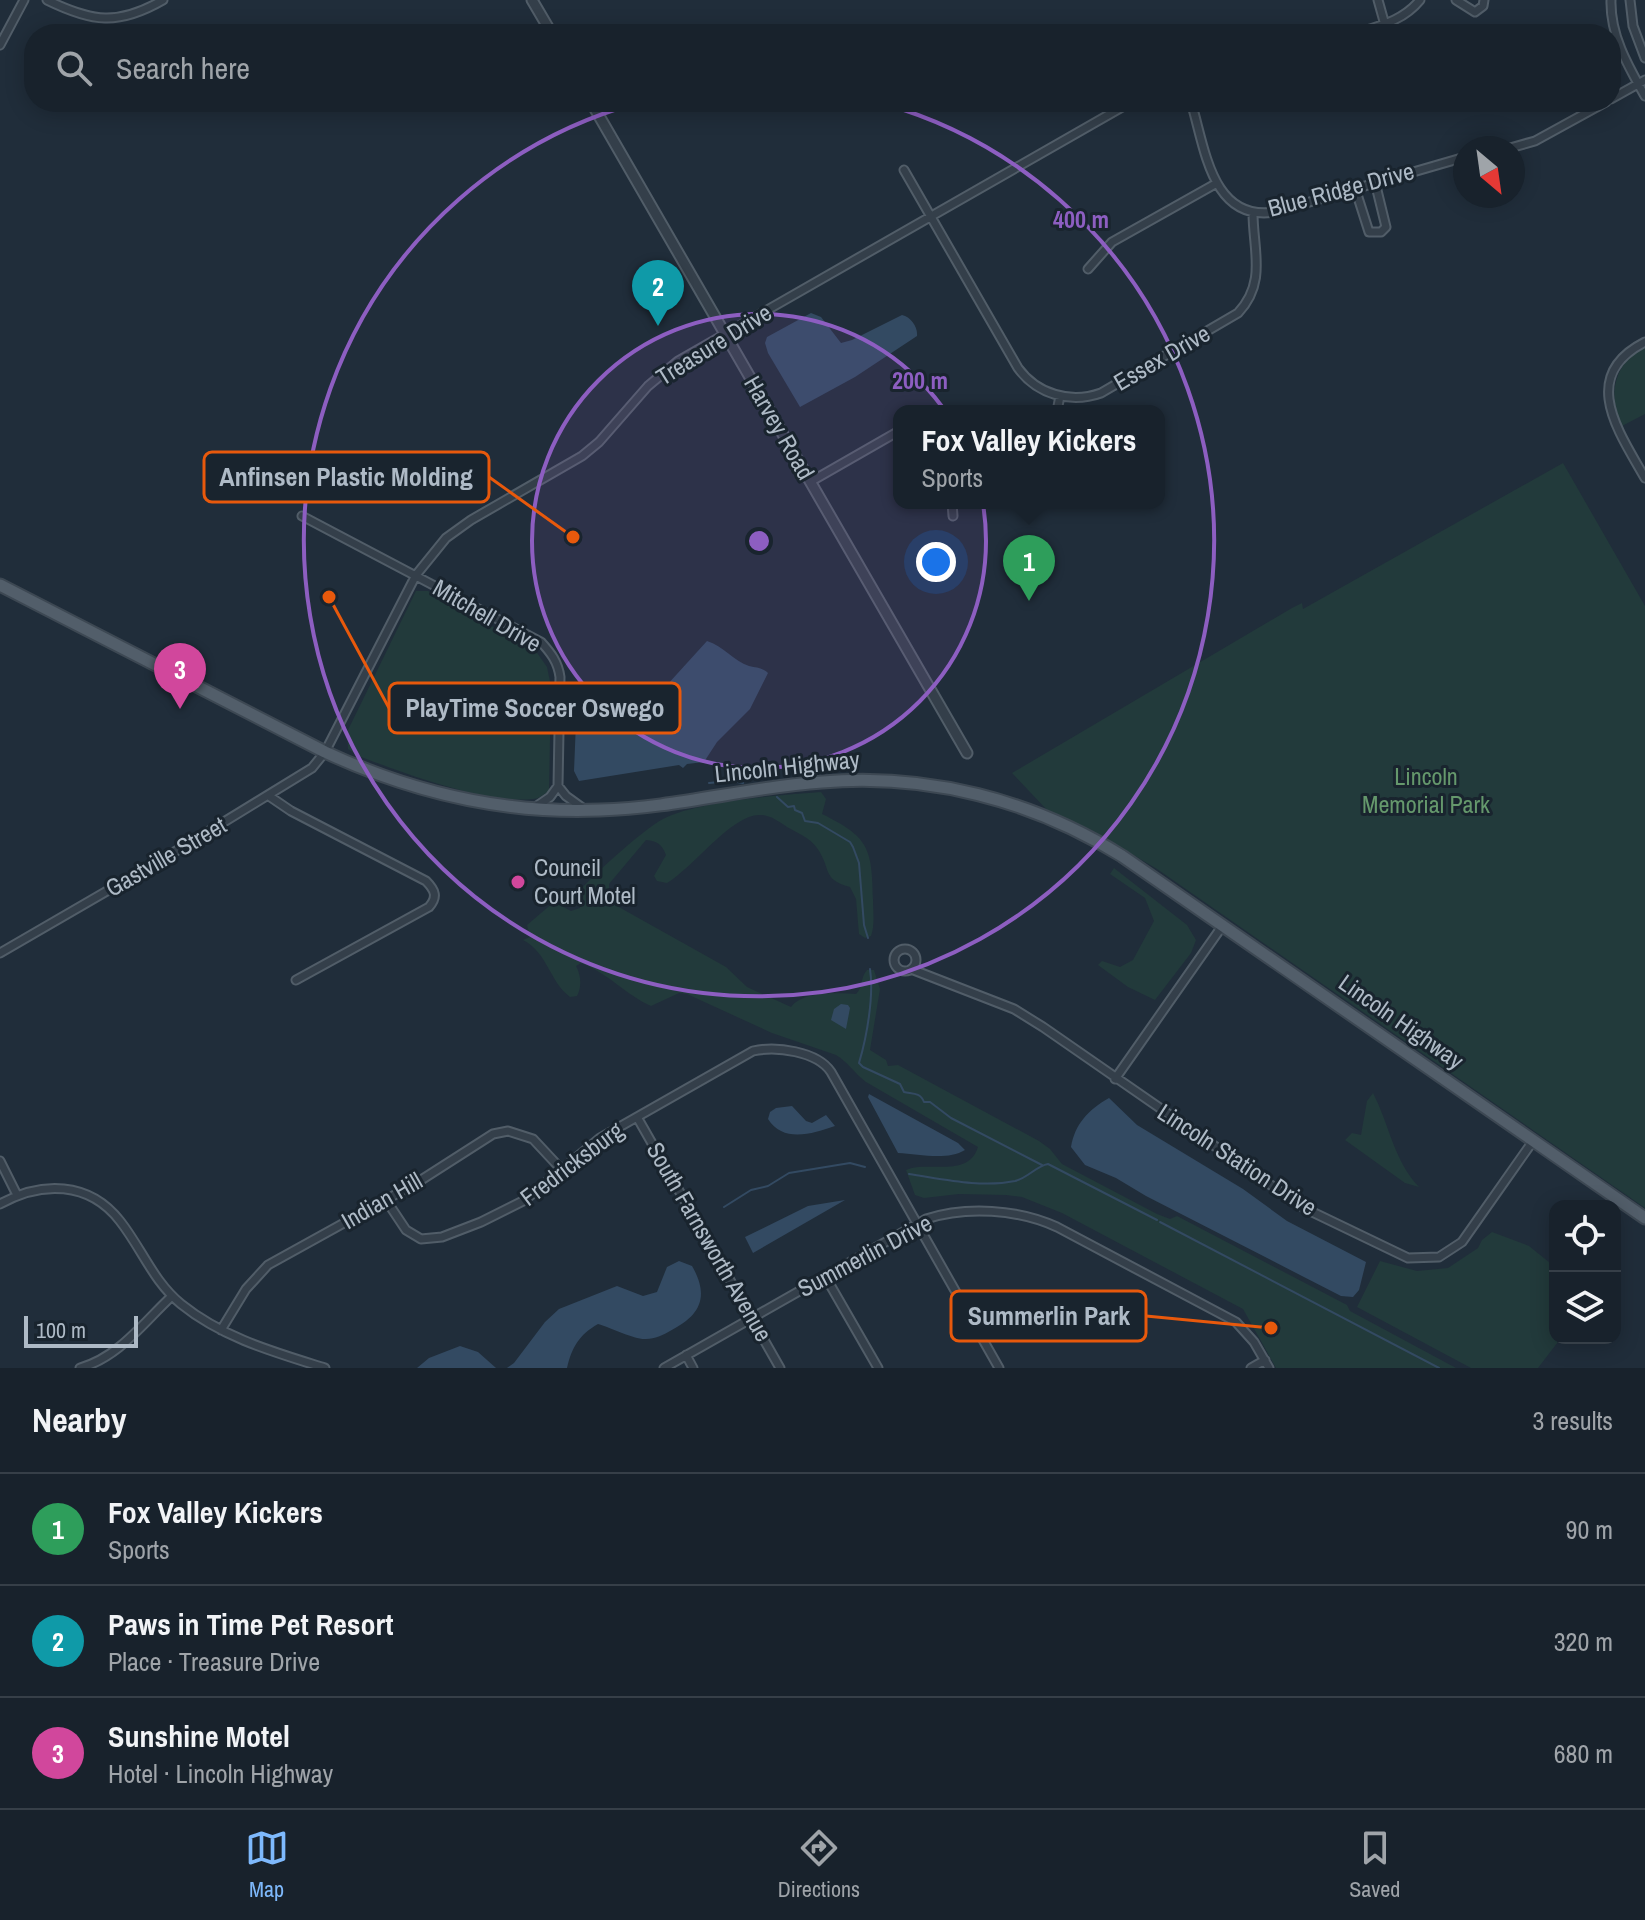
<!DOCTYPE html>
<html lang="en">
<head>
<meta charset="utf-8">
<style>
  :root { --surface:#18222c; --page:#212a34; --text:#f1f3f6; --muted:#9fa4a9; --line:#363f48; --accent:#7eb9fc }
  body { margin:0; font-family:"Archivo Narrow",sans-serif; background:var(--page); color:var(--text) }
  .controls { position:absolute; right:24px; bottom:24px; display:grid; overflow:hidden; border-radius:16px; box-shadow:0 4px 20px #0003 }
  .controls button { width:72px; height:72px; display:grid; place-items:center; padding:0; border:0; border-bottom:2px solid var(--line); background:var(--surface); color:var(--text); font:40px sans-serif }
  .compass { position:absolute; left:1453px; top:136px; width:72px; height:72px; border-radius:50%; background:var(--surface); box-shadow:0 4px 20px #0003; rotate:151deg }
  .scale { position:absolute; left:24px; bottom:20px; width:114px; box-sizing:border-box; padding-left:8px; border:4px solid #aebac6; border-top:0; font-size:22px; line-height:28px; white-space:nowrap; color:#aebac6; -webkit-text-stroke:6px #19242e; paint-order:stroke }
  .you { position:absolute; left:936px; top:562px; width:28px; height:28px; margin:-20px; border:6px solid #fff; border-radius:50%; background:#1a73e8; box-shadow:0 0 0 12px #1a73e833 }
  .badge { display:grid; place-items:center; width:52px; height:52px; border-radius:50%; background:var(--accent); color:#fff; font-size:26px; font-weight:700 }
  .pin { position:absolute; translate:-50% -66px; filter:drop-shadow(0 2px 4px #0008) }
  .pin::after { content:''; position:absolute; top:42px; width:28px; height:24px; background:inherit; clip-path:polygon(0 0,100% 0,50% 100%) }
  .popup { position:absolute; left:893px; top:405px; width:272px; height:104px; box-sizing:border-box; display:grid; place-content:center; border-radius:16px; background:var(--surface); filter:drop-shadow(0 2px 6px #0005); font-size:26px; white-space:nowrap; color:var(--muted) }
  .popup b { font-size:30px; color:var(--text) }
  .popup::after { content:''; position:absolute; left:50%; top:100%; margin-left:-16px; border:16px solid transparent; border-top-color:var(--surface) }
  .list { margin:0; padding:0; list-style:none }
  h2 { display:flex; justify-content:space-between; align-items:center; height:104px; margin:0; padding:0 32px; font-size:34px }
  h2 small { font-size:26px; font-weight:400; color:var(--muted) }
  .list li { display:grid; grid-template-columns:52px 1fr auto; gap:24px; align-items:center; box-sizing:border-box; height:112px; padding:0 32px; border-top:2px solid var(--line) }
  .list b { display:block; font-size:30px; white-space:nowrap }
  .list p { margin:0; font-size:26px; white-space:nowrap; color:var(--muted) }
  .list em { font-size:26px; font-style:normal; color:var(--muted) }
  .icon { flex:none; width:44px; height:44px; fill:none; stroke:currentColor; stroke-width:2; stroke-linecap:round; stroke-linejoin:round }
  .map { position:relative; flex:none; width:1645px; height:1368px; overflow:hidden }
  .search { position:absolute; background:var(--surface); box-shadow:0 4px 20px #0003; left:24px; right:24px; top:24px; height:88px; display:flex; align-items:center; gap:20px; box-sizing:border-box; padding:0 28px; border-radius:32px; color:var(--muted); font-size:30px }
  .sheet { height:440px; background:var(--surface) }
  nav { display:flex; justify-content:space-around; align-items:center; box-sizing:border-box; height:112px; border-top:2px solid var(--line); background:var(--surface); font-size:22px; color:var(--muted) }
  nav a { display:grid; justify-items:center; gap:4px }
  nav .on { color:var(--accent) }
  .map>svg:first-child { display:block }
</style>
</head>
<body>
<div class="map">
<svg width="1645" height="1368" viewBox="0 0 1645 1368">
  <rect width="100%" height="100%" fill="#202d3a"/>
  <path fill="#223a3b" d="M 1645,346 L 1645,414 L 1622,426 C 1607,396 1614,363 1645,346 Z
    M 1563,463 L 1645,606 L 1645,1208 L 1157,869 L 1091,830 L 1047,810 L 1012,773 L 1292,608 L 1302,603 L 1303,609 Z
    M 416,591 L 428,591 L 535,650 L 547,667 L 551,686 L 549,791 C 544,794 539,799 533,799 C 483,804 405,773 358,756 L 348,749 L 347,732 Z
    M 821,792 L 826,799 L 822,814 C 869,837 872,848 873,899 C 873,911 875,925 871,936 L 865,938 L 859,934 L 856,899 L 850,887 C 821,879 832,869 817,848 C 810,838 798,833 787,827 C 778,821 770,815 760,815 C 732,814 694,867 667,883 L 657,881 L 654,876 L 666,855 C 662,844 657,841 646,840 L 609,884 L 609,897 L 617,906 L 726,967 L 747,987 L 791,1007 C 803,991 838,993 856,994 C 863,988 860,978 867,970 L 874,970 L 880,989 L 870,1050 L 886,1060 L 888,1066 L 898,1065 L 1039,1141 L 1050,1149 L 1062,1164 L 1157,1214 L 1170,1219 L 1177,1216 L 1347,1305 L 1350,1311 L 1456,1368 L 1276,1368 L 1243,1309 L 1062,1213 L 1022,1197 L 1006,1195 L 959,1194 L 924,1198 L 915,1195 L 906,1170 C 928,1160 968,1179 978,1147 L 866,1082 C 854,1073 848,1062 836,1055 L 772,1033 L 687,994 L 679,993 L 651,1006 C 626,995 608,973 581,963 L 576,966 C 581,975 582,987 577,996 L 570,997 C 549,981 548,953 523,940 L 530,937 L 527,925 L 554,902 L 571,911 L 580,908 L 579,891 C 597,872 641,831 663,819 C 697,801 781,795 821,792 Z
    M 1114,868 L 1187,925 L 1196,940 L 1191,953 L 1155,1000 L 1128,987 L 1098,965 L 1102,961 L 1120,967 L 1133,960 L 1154,921 L 1145,898 L 1110,874 Z
    M 1373,1093 C 1389,1124 1394,1161 1419,1187 L 1405,1183 L 1345,1140 L 1352,1133 L 1361,1135 L 1367,1101 Z
    M 1492,1232 L 1529,1246 L 1555,1267 L 1555,1338 L 1561,1338 L 1538,1368 L 1471,1368 L 1357,1307 L 1380,1261 L 1417,1271 L 1448,1268 L 1478,1248 L 1482,1240 Z"/>
  <path fill="#334a62" d="M 811,313 L 821,317 L 841,343 L 852,340 L 902,315 C 911,317 918,327 917,336 L 855,377 L 800,407 L 768,353 L 765,343 L 767,337 Z
    M 707,641 C 723,646 734,661 749,666 C 757,668 761,667 768,673 L 750,709 L 717,742 L 704,762 L 687,764 L 683,768 L 679,765 L 579,781 L 574,771 L 576,722 L 657,696 Z
    M 841,1004 L 848,1005 L 850,1008 L 846,1029 L 831,1020 L 834,1009 Z
    M 869,1094 L 958,1143 L 965,1150 C 947,1161 919,1154 898,1153 L 868,1097 Z
    M 1109,1098 L 1137,1125 L 1243,1189 L 1287,1221 L 1366,1262 L 1359,1290 L 1353,1297 L 1341,1296 L 1146,1196 L 1116,1178 L 1085,1165 L 1071,1147 C 1075,1124 1088,1110 1109,1098 Z
    M 792,1106 L 806,1121 L 812,1123 L 826,1115 L 835,1126 C 812,1134 783,1143 768,1119 L 770,1112 L 776,1108 Z
    M 845,1200 L 753,1253 L 745,1237 L 808,1206 Z
    M 679,1261 L 692,1266 C 710,1297 700,1316 670,1331 C 663,1335 655,1339 646,1339 C 635,1340 612,1328 598,1324 C 579,1335 572,1347 567,1368 L 507,1368 L 514,1363 L 545,1322 L 559,1309 L 617,1286 L 643,1296 L 657,1292 L 667,1267 Z
    M 460,1346 L 478,1352 L 496,1368 L 417,1368 L 429,1358 Z"/>
  <g fill="none" stroke-linecap="round" stroke-linejoin="round">
    <path stroke="#334a62" stroke-width="2" d="M 709,783 L 732,781 L 743,783
      M 777,797 L 788,807 L 794,806 L 795,810 L 802,813 L 805,821 L 818,823 L 850,842 L 853,847 L 859,863 L 864,925 L 868,938
      M 870,969 C 874,996 867,1036 859,1063 L 863,1067 L 900,1084 L 904,1092 C 912,1094 920,1092 924,1102 L 930,1102 L 951,1118 L 1042,1165
      M 909,1174 C 943,1179 981,1188 1015,1181 C 1028,1178 1036,1166 1048,1164 L 1157,1220
      M 724,1207 L 751,1190 L 768,1186 L 789,1173 L 850,1163 L 865,1167
      M 1160,1222 L 1439,1368"/>
    <defs>
      <path id="minor" d="M 47,0 C 92,22 118,26 163,0
        M 1378,0 L 1385,25
        M 1456,0 L 1475,12 L 1483,6 L 1484,0
        M 1611,0 C 1610,35 1628,66 1645,96
        M 1630,0 L 1633,26 L 1645,58
        M 1258,33 L 1259,34
        M 1354,34 C 1379,26 1403,21 1420,0
        M 0,45 L 24,0
        M 1611,99 L 1645,80
        M 1191,102 C 1205,147 1211,222 1275,212 L 1465,157
        M 1510,148 L 1535,141 L 1606,102
        M 904,170 L 1018,368 C 1037,394 1070,404 1101,393 L 1238,313 C 1267,282 1253,250 1253,213
        M 1355,188 L 1369,232 L 1381,232 L 1386,227 L 1375,182
        M 1088,269 L 1112,242 L 1217,183
        M 1645,342 C 1578,376 1619,432 1645,478
        M 1057,411 L 1060,396
        M 810,482 L 899,431
        M 952,503 L 953,516
        M 302,516 L 541,642 C 551,653 558,662 560,677 L 558,786 L 550,797 L 534,808
        M 558,786 L 566,796 L 584,809
        M 269,796 L 291,811 L 426,881 C 435,890 438,897 429,907 L 296,980
        M894 960a11 11 0 1 1 22 0a11 11 0 1 1-22 0Z
        M 0,953 L 188,844 L 312,768 L 325,752 L 416,575 L 446,538 L 471,520 L 582,456 L 599,442 L 648,386 L 678,361 L 1131,102
        M 911,969 L 1014,1009 L 1043,1027 L 1304,1208 L 1408,1258 L 1439,1257 L 1462,1242 L 1533,1141
        M 1115,1079 L 1223,925
        M 637,1117 L 780,1368
        M 0,1161 L 17,1195
        M 386,1200 L 406,1230 L 421,1239 L 442,1237 L 481,1222 L 525,1200 L 600,1138 L 753,1051 C 776,1046 817,1051 831,1072 L 999,1368
        M 0,1204 C 41,1181 89,1181 120,1221 C 142,1249 153,1281 181,1304 C 223,1338 274,1352 325,1368
        M 825,1276 L 878,1368
        M 221,1330 L 246,1289 L 268,1265 L 418,1182 L 493,1134 L 508,1131 L 533,1139 L 561,1169
        M 686,1355 L 693,1368
        M 80,1368 C 119,1357 143,1323 172,1296
        M 664,1368 L 926,1219 C 966,1206 1018,1209 1057,1227 L 1236,1322 L 1254,1342 L 1269,1368
        M 1251,1368 L 1265,1360"/>
      <path id="tertiary" d="M 532,0 L 552,34
        M 591,102 L 967,753"/>
      <path id="primary" d="M 0,585 L 325,752 C 411,792 505,814 600,810 C 675,808 748,787 822,782 C 928,773 1032,800 1122,856 L 1645,1218"/>
    </defs>
    <use href="#minor" stroke="#515d68" stroke-width="11"/>
    <use href="#tertiary" stroke="#515d68" stroke-width="13"/>
    <use href="#primary" stroke="#3d4853" stroke-width="15"/>
    <use href="#minor" stroke="#343f4a" stroke-width="7"/>
    <use href="#tertiary" stroke="#343f4a" stroke-width="9"/>
    <use href="#primary" stroke="#525e6a" stroke-width="11"/>
  </g>
  <circle cx="759" cy="541" r="227" fill="#8d5ec1" fill-opacity=".12"/>
  <g fill="none" stroke="#8d5ec1" stroke-width="4">
    <circle cx="759" cy="541" r="227"/>
    <path d="M881 103A455 455 0 1 1 637 103"/>
  </g>
  <circle fill="#d1479c" stroke="#19242e" stroke-width="3" cx="518" cy="882" r="8"/>
  <g text-anchor="middle" stroke-width="6" stroke-linejoin="round" paint-order="stroke">
    <g font-size="24" fill="#aebac6" stroke="#19242e">
      <text transform="translate(1341 190) rotate(-15)" y="8">Blue Ridge Drive</text>
      <text transform="translate(714 345) rotate(-32)" y="8">Treasure Drive</text>
      <text transform="translate(1162 358) rotate(-30)" y="8">Essex Drive</text>
      <text transform="translate(779 428) rotate(60)" y="8">Harvey Road</text>
      <text transform="translate(487 616) rotate(30)" y="8">Mitchell Drive</text>
      <text transform="translate(787 767) rotate(-6)" y="8">Lincoln Highway</text>
      <text transform="translate(166 857) rotate(-30)" y="8">Gastville Street</text>
      <text transform="translate(1401 1022) rotate(35)" y="8">Lincoln Highway</text>
      <text transform="translate(1237 1160) rotate(33)" y="8">Lincoln Station Drive</text>
      <text transform="translate(572 1164) rotate(-37)" y="8">Fredricksburg</text>
      <text transform="translate(382 1201) rotate(-30)" y="8">Indian Hill</text>
      <text transform="translate(709 1242) rotate(60)" y="8">South Farnsworth Avenue</text>
      <text transform="translate(865 1256) rotate(-28)" y="8">Summerlin Drive</text>
    </g>
    <g font-size="24" fill="#65986c" stroke="#19242e">
      <text x="1426" y="785">Lincoln<tspan x="1426" dy="28">Memorial Park</tspan></text>
    </g>
    <g font-size="24" fill="#aebac6" stroke="#19242e" text-anchor="start">
      <text x="534" y="876">Council<tspan x="534" dy="28">Court Motel</tspan></text>
    </g>
  </g>
  <circle cx="759" cy="541" r="12" fill="#8d5ec1" stroke="#19242e" stroke-width="4"/>
  <g font-size="24" text-anchor="middle" font-weight="bold" fill="#8d5ec1" stroke="#19242e" stroke-width="6" stroke-linejoin="round" paint-order="stroke">
    <text x="1081" y="228">400 m</text>
    <text x="920" y="389">200 m</text>
  </g>
  <path fill="none" stroke="#e8590c" stroke-width="3" d="M573 537L489 477M329 597L389 708M1271 1328L1146 1316"/>
  <g fill="#e8590c" stroke="#19242e" stroke-width="3">
    <circle cx="573" cy="537" r="8"/>
    <circle cx="329" cy="597" r="8"/>
    <circle cx="1271" cy="1328" r="8"/>
  </g>
  <g fill="#19242e" stroke="#e8590c" stroke-width="3">
    <rect x="204" y="452" width="285" height="50" rx="8"/>
    <rect x="389" y="683" width="291" height="50" rx="8"/>
    <rect x="951" y="1291" width="195" height="50" rx="8"/>
  </g>
  <g font-size="26" text-anchor="middle" font-weight="bold" fill="#aebac6">
    <text x="346" y="486">Anfinsen Plastic Molding</text>
    <text x="535" y="717">PlayTime Soccer Oswego</text>
    <text x="1049" y="1325">Summerlin Park</text>
  </g>
</svg>
<div class="controls">
<button><svg class="icon" aria-label="locate" viewBox="0 0 24 24"><circle cx="12" cy="12" r="6"/><path d="M12 2v4M12 18v4M2 12h4M18 12h4"/></svg></button>
<button><svg class="icon" aria-label="layers" viewBox="0 0 24 24"><path d="M12 4l9 5-9 5-9-5zM3 14l9 5 9-5"/></svg></button>
</div>
<svg class="compass" viewBox="-18 -18 36 36"><path d="M0-13l5 13h-10z" fill="#e53935"/><path d="M0 13l5-13h-10z" fill="#9fa4a9"/></svg>
<div class="scale">100 m</div>
<div class="you"></div>
<div class="pin badge" style="left:1029px;top:601px;background:#2e9e5b">1</div>
<div class="popup"><b>Fox Valley Kickers</b>Sports</div>
<div class="pin badge" style="left:658px;top:326px;background:#0f9aa8">2</div>
<div class="pin badge" style="left:180px;top:709px;background:#d1479c">3</div>
<div class="search"><svg class="icon" aria-label="search" viewBox="0 0 24 24"><circle cx="10" cy="10" r="6"/><path d="M15 15l6 6"/></svg>Search here</div>
</div>
<section class="sheet">
<h2>Nearby<small>3 results</small></h2>
<ul class="list">
<li><span class="badge" style="background:#2e9e5b">1</span><div><b>Fox Valley Kickers</b><p>Sports</p></div><em>90 m</em></li>
<li><span class="badge" style="background:#0f9aa8">2</span><div><b>Paws in Time Pet Resort</b><p>Place · Treasure Drive</p></div><em>320 m</em></li>
<li><span class="badge" style="background:#d1479c">3</span><div><b>Sunshine Motel</b><p>Hotel · Lincoln Highway</p></div><em>680 m</em></li>
</ul>
</section>
<nav>
<a class="on"><svg class="icon" aria-label="map" viewBox="0 0 24 24"><path d="M3 6l6-2 6 2 6-2v14l-6 2-6-2-6 2zM9 4v14M15 6v14"/></svg>Map</a>
<a><svg class="icon" aria-label="directions" viewBox="0 0 24 24"><path d="M12 3l9 9-9 9-9-9zM9 14v-3h6M13 9l2 2-2 2"/></svg>Directions</a>
<a><svg class="icon" aria-label="saved" viewBox="0 0 24 24"><path d="M7 4h10v16l-5-4-5 4z"/></svg>Saved</a>
</nav>
</body>
</html>
